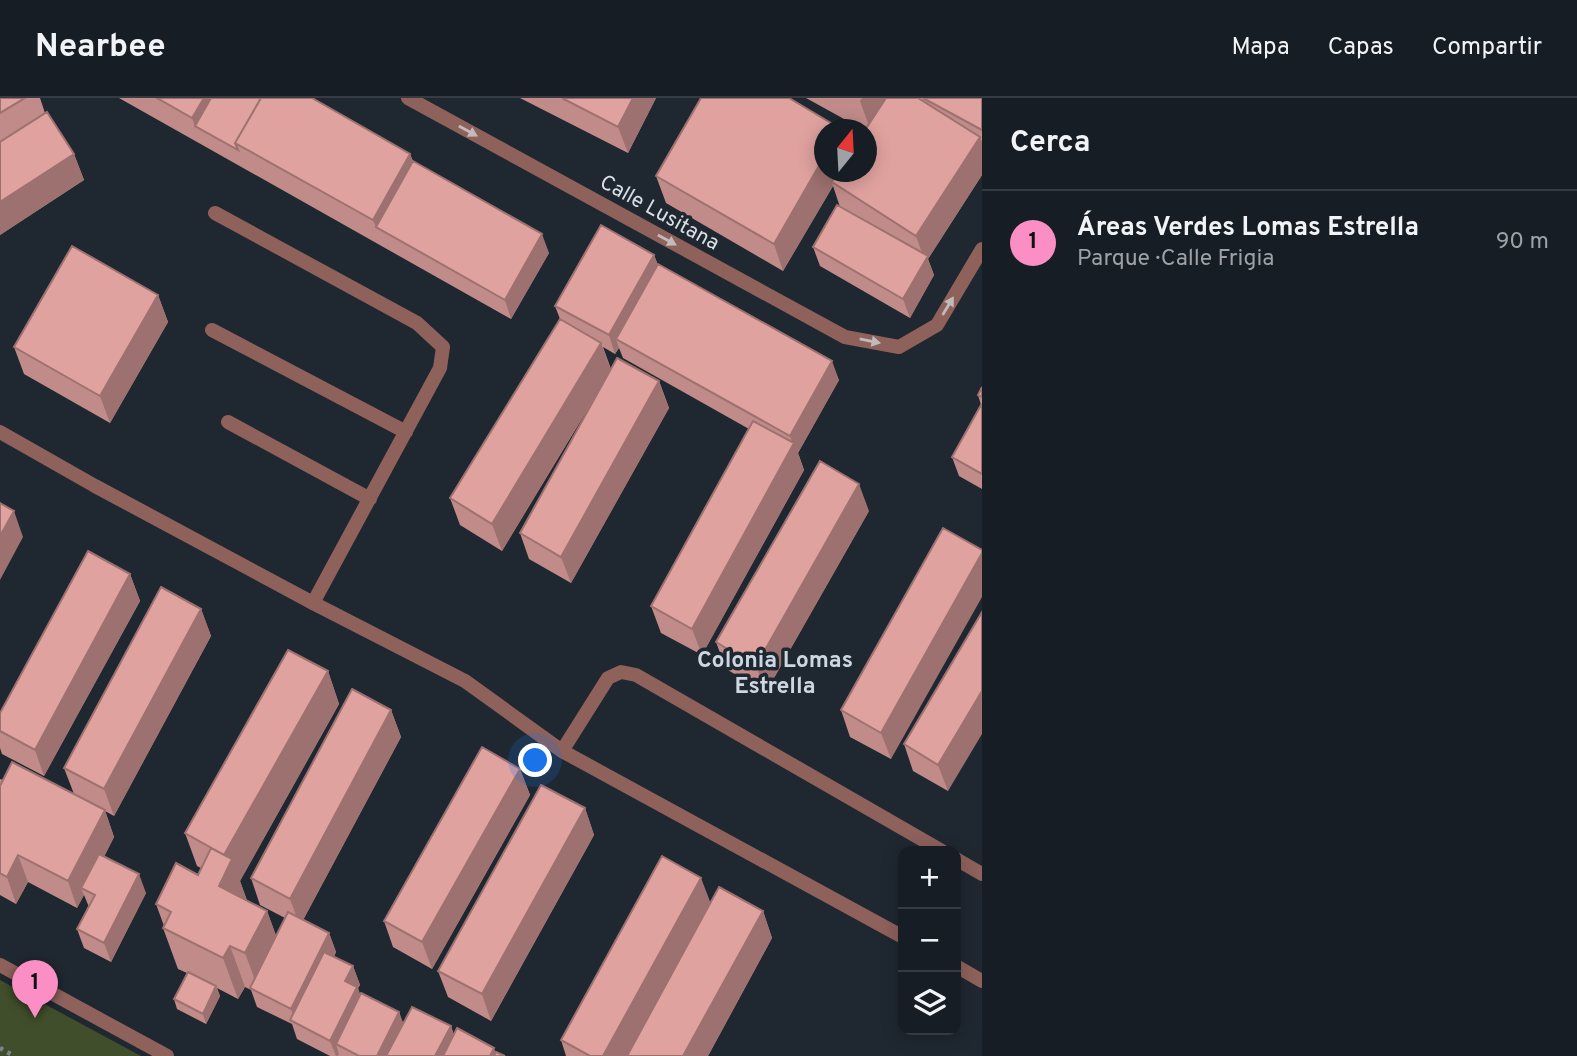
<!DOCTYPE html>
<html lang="es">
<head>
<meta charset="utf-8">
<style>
  :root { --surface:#171d24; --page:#242a31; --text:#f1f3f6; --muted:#9ea2a6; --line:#363b41; --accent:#fb8fc5 }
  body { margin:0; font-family:Overpass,sans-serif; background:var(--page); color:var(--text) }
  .controls { position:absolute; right:21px; bottom:21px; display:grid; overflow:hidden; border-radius:14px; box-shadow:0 4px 18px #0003 }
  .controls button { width:63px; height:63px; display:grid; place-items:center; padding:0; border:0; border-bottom:2px solid var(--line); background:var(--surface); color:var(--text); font:35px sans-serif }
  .compass { position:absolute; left:814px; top:21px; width:63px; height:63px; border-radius:50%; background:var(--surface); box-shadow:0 4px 18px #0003; rotate:18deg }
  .you { position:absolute; left:536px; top:663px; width:24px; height:24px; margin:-18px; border:5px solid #fff; border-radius:50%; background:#1a73e8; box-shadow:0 0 0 10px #1a73e833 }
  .badge { display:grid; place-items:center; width:46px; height:46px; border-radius:50%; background:var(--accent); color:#111; font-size:23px; font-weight:700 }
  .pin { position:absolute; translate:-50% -58px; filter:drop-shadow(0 2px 4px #0008) }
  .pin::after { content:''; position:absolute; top:37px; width:24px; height:21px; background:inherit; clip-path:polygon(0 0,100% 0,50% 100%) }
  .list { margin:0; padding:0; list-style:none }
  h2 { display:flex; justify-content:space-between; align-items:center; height:91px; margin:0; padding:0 28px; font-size:30px }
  h2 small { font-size:23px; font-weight:400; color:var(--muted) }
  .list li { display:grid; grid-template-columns:46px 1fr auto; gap:21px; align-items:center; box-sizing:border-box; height:105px; padding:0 28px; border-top:2px solid var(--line) }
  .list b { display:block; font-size:26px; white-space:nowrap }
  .list p { margin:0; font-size:23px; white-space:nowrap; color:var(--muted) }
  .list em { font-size:23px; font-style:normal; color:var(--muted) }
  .icon { flex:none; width:38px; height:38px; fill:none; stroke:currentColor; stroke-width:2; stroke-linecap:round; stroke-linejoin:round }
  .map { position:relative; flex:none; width:982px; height:958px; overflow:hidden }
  header { display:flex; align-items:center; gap:42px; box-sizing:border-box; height:98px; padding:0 35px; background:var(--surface); border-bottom:2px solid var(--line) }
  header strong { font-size:33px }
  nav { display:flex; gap:38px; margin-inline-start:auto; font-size:24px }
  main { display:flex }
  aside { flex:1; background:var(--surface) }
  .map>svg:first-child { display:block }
</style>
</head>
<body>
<header>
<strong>Nearbee</strong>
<nav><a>Mapa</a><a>Capas</a><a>Compartir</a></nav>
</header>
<main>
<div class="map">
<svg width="982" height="958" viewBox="0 0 982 958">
  <rect width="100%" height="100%" fill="#1f2730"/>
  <path fill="#404e2b" d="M 0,882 L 141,958 L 0,958 Z"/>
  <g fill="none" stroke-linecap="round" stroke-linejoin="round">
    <path stroke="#7d848c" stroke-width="4.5" stroke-dasharray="3.5 5" stroke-linecap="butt" d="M 0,950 L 14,958"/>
    <path stroke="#8e615b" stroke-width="14" d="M 215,115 L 417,225 L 443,249 L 440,270 L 313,505
      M 212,232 L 406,334
      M 228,324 L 370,401"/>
    <path stroke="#8e615b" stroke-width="14" d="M 408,0 L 845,239 L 899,249 L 937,227 L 982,151
      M 0,334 L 95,388 L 313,505 L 465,583 L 562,653 L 903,839
      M 562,653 L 608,580 L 621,574 L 636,577 L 942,753
      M 956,761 L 982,776
      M 0,867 L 167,958
      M 956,868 L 982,883"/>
  </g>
  <path fill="#c18b89" d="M 0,0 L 40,0 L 45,15 L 74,56 L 84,82 L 0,137 Z
    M 119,0 L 312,0 L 410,56 L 413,63 L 549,155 L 511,221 Z
    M 520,0 L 656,0 L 628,55 Z
    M 806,0 L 982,0 L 982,77 L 928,161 L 934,177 L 910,220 L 820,168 L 813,149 L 840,109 L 833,88 L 783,173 L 666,105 L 656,78 L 824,32 L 866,74 L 866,32 L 864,32 Z
    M 654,157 L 658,167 L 839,282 L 798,355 L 804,372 L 702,557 L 661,535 L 651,508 L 749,331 L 623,260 L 619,250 L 615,256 L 603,249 L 611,271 L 659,283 L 669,310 L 571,485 L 529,461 L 520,435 L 600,291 L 502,453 L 460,427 L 450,400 L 560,221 L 555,208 Z
    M 158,197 L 168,224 L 110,325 L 24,276 L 14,249 Z
    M 982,289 L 982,391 L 959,378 L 952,359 L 981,307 L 978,297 Z
    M 869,413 L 766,594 L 726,571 L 716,544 Z
    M 943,430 L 891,661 L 850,639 L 841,612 Z
    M 130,476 L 140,503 L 44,678 L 2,656 L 0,650 L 0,615 Z
    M 201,511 L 211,538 L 114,718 L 105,713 L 114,739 L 104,759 L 146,795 L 111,864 L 84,850 L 77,831 L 89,809 L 84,797 L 77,810 L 28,784 L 16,806 L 0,797 L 0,681 L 3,682 L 74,696 L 64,670 Z
    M 982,514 L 948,693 L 913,673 L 904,646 Z
    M 328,573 L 339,606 L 240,783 L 247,803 L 267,813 L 276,838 L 285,820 L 260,807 L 251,780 L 391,612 L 401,639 L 303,822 L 329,835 L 336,854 L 334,859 L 353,868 L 360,887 L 358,890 L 360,897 L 399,914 L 403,925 L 451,928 L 454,937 L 505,958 L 330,958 L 297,941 L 292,926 L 257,909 L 251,892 L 245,889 L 238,901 L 217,890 L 220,898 L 206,926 L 177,911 L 174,901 L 187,875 L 178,871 L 163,830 L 164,828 L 156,806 L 198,777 L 201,770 L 197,768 L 185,735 Z
    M 520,671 L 530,697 L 432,871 L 393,849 L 384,823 Z
    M 585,710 L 594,737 L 491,923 L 448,899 L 438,873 Z
    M 711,805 L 763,813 L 772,840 L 708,958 L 566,958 L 561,942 Z"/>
  <path fill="#9d716f" d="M 204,0 L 229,0 L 195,28 L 192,20 Z
    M 633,0 L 656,0 L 628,55 L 618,29 Z
    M 862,0 L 892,0 L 872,36 L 860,3 Z
    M 980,39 L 982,44 L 982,77 L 928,161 L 934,177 L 910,220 L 903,201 L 925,163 L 916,138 Z
    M 74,56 L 84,82 L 0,137 L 0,104 Z
    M 410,56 L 420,82 L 376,129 L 373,122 Z
    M 824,59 L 824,74 L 841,74 L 832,84 L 833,88 L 783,173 L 774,146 Z
    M 542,136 L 549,155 L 511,221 L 505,202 Z
    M 654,157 L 661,175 L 616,241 L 619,250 L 615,256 L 609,237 Z
    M 158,197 L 168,224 L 110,325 L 100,298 Z
    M 601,245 L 611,272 L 502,453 L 492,426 Z
    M 832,263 L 839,282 L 798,355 L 804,372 L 702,557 L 692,531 L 793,347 L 790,338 Z
    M 659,283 L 669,310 L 571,485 L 561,459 Z
    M 859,386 L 869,413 L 766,594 L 756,568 Z
    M 14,413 L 23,439 L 0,482 L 0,438 Z
    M 982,455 L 982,499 L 891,661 L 881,635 Z
    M 130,476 L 140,503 L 44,678 L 35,652 Z
    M 201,511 L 211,538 L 114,718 L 104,691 Z
    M 328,573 L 339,606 L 240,783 L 247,802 L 233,829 L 219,788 L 224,757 Z
    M 982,593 L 982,636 L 948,693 L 938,667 Z
    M 391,612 L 401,639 L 300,828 L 290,801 Z
    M 520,671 L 530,697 L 432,871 L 422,844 Z
    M 585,710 L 594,737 L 491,923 L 482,896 Z
    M 105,712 L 114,739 L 86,793 L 81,790 L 84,797 L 77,810 L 68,783 Z
    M 18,757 L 28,784 L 16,806 L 7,779 Z
    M 139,776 L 146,795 L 111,864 L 104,845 Z
    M 701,780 L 711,806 L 628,958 L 603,958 Z
    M 267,813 L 282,853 L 260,896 L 245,855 Z
    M 763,813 L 772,840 L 708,958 L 683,958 Z
    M 329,835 L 336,854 L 299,927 L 296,925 L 291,911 Z
    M 230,848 L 245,889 L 238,901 L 223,860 Z
    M 353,868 L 360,887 L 358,890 L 364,907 L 336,946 L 339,957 L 336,958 L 330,943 L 345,883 Z
    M 216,888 L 220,898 L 206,926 L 203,916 Z
    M 399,914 L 406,933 L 394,958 L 377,958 Z
    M 451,928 L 457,947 L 452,958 L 435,958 Z
    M 494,950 L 497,958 L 490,958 Z"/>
  <path fill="#e0a29f" stroke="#9d716f" stroke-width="2" d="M 0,0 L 25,0 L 0,15 Z
    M 157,0 L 204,0 L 192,20 Z
    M 211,0 L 261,0 L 235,45 L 238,52 L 195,28 Z
    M 261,0 L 312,0 L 410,56 L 373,122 L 235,45 Z
    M 562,0 L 633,0 L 618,29 Z
    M 701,0 L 789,0 L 841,31 L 841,32 L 824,32 L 824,59 L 774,146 L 656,78 Z
    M 886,0 L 918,0 L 980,39 L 916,138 L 832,84 L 838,74 L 866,74 L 866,32 L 865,32 Z
    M 923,0 L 982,0 L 982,32 Z
    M 47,14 L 74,56 L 0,104 L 0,44 Z
    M 413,63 L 542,136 L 505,202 L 376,129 Z
    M 837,107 L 928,158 L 903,201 L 813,149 Z
    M 601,127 L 654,157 L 609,237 L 555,208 Z
    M 72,148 L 158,197 L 100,298 L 14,249 Z
    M 658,166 L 832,263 L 790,338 L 616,241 Z
    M 560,221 L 601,245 L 492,426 L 450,400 Z
    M 617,260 L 659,283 L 561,459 L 520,435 Z
    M 982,289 L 982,299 L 978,297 Z
    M 981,307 L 982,307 L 982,376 L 952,359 Z
    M 753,323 L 794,345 L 692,531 L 651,508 Z
    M 820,363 L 859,386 L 756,568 L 716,544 Z
    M 0,405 L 14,413 L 0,438 Z
    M 943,430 L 982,452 L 982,455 L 881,635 L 841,612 Z
    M 88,453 L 130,476 L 35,652 L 0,633 L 0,615 Z
    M 161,489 L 201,511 L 104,691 L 64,670 Z
    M 982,514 L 982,593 L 938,667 L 904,646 Z
    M 288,552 L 328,573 L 224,757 L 185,735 Z
    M 352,591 L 391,612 L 290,801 L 251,780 Z
    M 482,649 L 520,671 L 422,844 L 384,823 Z
    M 12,664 L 105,712 L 68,783 L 18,757 L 7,779 L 0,775 L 0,688 Z
    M 541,687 L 585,710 L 482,896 L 438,873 Z
    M 211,750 L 232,761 L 219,788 L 267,813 L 245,855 L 230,848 L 223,860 L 163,830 L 171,814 L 156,806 L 176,765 L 198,777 Z
    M 99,756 L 139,776 L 104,845 L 77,831 L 95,797 L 81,790 Z
    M 662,758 L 701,780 L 603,958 L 590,958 L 561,942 Z
    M 719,789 L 763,813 L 683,958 L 627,958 Z
    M 288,814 L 329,835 L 291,911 L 250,890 Z
    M 324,854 L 353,868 L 345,883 L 357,889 L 330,943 L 290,922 Z
    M 188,874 L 216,888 L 203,916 L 174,901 Z
    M 361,895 L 399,914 L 377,958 L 359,958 L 336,946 Z
    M 412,909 L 451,928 L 435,958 L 386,958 Z
    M 457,930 L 494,950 L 490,958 L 443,958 Z
    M 496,954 L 505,958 L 494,958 Z"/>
  <defs><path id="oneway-solid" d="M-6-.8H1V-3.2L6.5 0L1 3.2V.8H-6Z" transform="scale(1.75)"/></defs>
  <g fill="#c3babc">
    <use href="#oneway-solid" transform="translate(468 33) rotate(29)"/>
    <use href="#oneway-solid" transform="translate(667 142) rotate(29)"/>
    <use href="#oneway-solid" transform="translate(948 208) rotate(-59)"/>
    <use href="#oneway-solid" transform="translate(870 243) rotate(11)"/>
  </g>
  <g text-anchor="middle" stroke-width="7" stroke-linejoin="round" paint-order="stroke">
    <g font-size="21" fill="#dae0e6" stroke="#1f2730">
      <text transform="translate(660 114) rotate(29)" y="7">Calle Lusitana</text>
    </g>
    <g font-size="23" font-weight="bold" fill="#ccd7e2" stroke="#1f2730">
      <text x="775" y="569">Colonia Lomas<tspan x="775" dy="26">Estrella</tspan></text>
    </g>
  </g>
</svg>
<div class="controls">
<button>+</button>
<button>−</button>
<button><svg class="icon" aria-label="layers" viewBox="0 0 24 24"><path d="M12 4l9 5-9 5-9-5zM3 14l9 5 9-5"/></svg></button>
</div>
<svg class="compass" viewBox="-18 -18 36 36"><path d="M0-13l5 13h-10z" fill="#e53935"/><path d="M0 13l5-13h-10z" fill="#9ea2a6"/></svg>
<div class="you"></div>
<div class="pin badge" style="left:35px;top:920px">1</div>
</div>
<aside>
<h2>Cerca<small></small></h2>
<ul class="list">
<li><span class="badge">1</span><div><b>Áreas Verdes Lomas Estrella</b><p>Parque · Calle Frigia</p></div><em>90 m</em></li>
</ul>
</aside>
</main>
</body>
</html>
